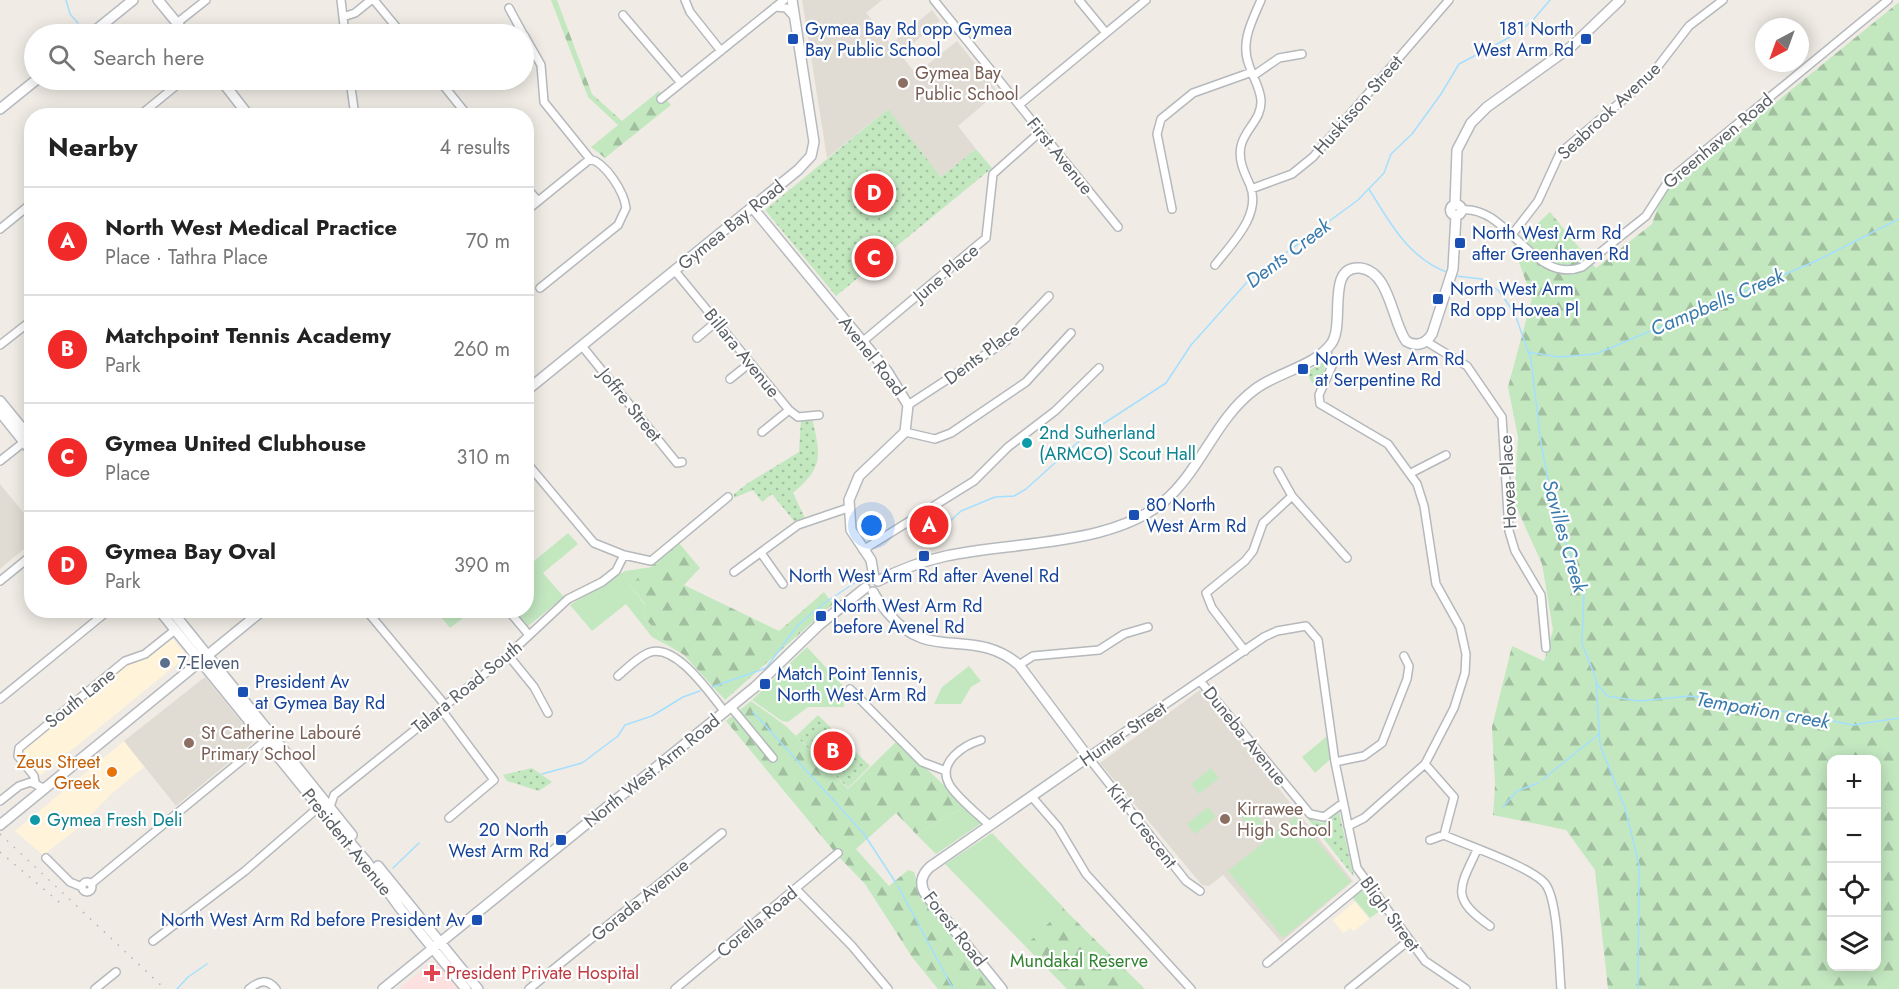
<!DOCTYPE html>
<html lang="en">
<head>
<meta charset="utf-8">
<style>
  :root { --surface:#fff; --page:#f2f2f2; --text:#222; --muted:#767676; --line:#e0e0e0; --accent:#f12929 }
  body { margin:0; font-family:Jost,sans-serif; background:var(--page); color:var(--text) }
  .controls { position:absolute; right:18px; bottom:18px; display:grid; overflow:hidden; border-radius:12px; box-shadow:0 3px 15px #0003 }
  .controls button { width:54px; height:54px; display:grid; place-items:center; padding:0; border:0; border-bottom:2px solid var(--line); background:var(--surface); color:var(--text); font:30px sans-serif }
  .compass { position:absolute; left:1755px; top:18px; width:54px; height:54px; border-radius:50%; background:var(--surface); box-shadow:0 3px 15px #0003; rotate:221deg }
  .you { position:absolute; left:872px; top:526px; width:21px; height:21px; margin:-15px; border:4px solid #fff; border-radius:50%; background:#1a73e8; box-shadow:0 0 0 9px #1a73e833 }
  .badge { display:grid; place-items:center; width:39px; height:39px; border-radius:50%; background:var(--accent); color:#fff; font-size:20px; font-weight:700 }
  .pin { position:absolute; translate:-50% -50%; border:3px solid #fff; box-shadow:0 2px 6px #0006 }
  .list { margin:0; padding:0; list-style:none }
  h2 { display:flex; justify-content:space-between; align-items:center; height:78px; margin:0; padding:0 24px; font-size:26px }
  h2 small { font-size:20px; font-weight:400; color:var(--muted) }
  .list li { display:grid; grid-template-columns:39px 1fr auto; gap:18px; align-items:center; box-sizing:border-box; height:108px; padding:0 24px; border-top:2px solid var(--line) }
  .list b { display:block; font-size:22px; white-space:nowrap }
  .list p { margin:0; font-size:20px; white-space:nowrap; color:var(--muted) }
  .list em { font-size:20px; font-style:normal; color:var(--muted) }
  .icon { flex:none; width:33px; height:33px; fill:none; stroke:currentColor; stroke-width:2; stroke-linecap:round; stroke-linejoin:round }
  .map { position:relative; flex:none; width:1899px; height:989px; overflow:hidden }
  .search { position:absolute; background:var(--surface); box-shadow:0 3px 15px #0003; left:24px; top:24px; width:510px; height:66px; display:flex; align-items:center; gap:15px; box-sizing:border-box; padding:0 21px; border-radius:33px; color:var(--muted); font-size:22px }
  .panel { position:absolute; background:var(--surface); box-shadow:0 3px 15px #0003; left:24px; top:108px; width:510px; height:510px; border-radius:24px }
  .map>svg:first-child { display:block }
</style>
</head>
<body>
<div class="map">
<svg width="1899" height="989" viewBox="0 0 1899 989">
  <defs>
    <pattern id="forest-firs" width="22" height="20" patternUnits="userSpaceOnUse" patternTransform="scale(1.5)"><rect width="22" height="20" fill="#c3e8c0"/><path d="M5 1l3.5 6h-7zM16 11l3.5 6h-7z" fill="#a2bfa0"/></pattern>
    <pattern id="park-dots" width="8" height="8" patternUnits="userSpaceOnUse" patternTransform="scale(1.5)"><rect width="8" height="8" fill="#c3e8c0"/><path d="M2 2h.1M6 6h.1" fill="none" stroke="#a2bfa0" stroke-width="1.8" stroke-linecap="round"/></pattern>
  </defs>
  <rect width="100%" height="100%" fill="#f0ece5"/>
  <path fill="#fff4da" d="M 171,637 L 187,656 L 41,775 L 36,774 L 20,754 L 21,750 L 128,663 L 142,660 Z
    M 124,741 L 144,767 L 111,794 L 78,828 L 43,855 L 15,831 Z
    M 1355,902 L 1369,919 L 1354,931 L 1350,928 L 1343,933 L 1333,920 Z"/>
  <path fill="#e0dbd3" d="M 802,0 L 882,0 L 866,13 L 891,44 L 932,10 L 940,21 L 900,54 L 916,74 L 957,41 L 998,92 L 958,126 L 976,149 L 941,177 L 888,109 L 827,158 Z
    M 0,484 L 32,523 L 31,543 L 0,569 Z
    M 205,677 L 256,740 L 176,806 L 124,741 Z
    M 1200,690 L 1353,881 L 1281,942 L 1223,875 L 1209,886 L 1202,885 L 1100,763 Z"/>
  <path fill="#fde1e1" d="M 433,961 L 436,962 L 458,989 L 399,989 Z"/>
  <path fill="#c3e8c0" d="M 568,533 L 578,544 L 543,573 L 564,597 L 527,627 L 513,611 L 526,610 L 527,567 Z
    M 652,567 L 630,585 L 645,605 L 644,617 L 669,646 L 652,637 L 626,604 L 592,631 L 570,605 L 625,571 Z
    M 436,611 L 472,611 L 450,628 Z
    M 807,647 L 844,687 L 844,707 L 808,707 L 788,722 L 782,721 L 752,700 Z
    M 969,666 L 981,681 L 971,687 L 961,704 L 934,704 L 942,687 Z
    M 1331,733 L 1334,756 L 1315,773 L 1302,757 Z
    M 1211,768 L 1219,778 L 1199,794 L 1191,784 Z
    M 966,806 L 983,822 L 936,854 L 916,834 Z
    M 1208,807 L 1216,817 L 1195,834 L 1187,824 Z
    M 1251,809 L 1266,827 L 1256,835 L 1241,817 Z
    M 1296,816 L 1351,882 L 1283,938 L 1228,871 Z
    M 992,833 L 1064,908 L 1025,946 L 945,864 Z
    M 1362,891 L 1368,892 L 1379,906 L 1380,911 L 1370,918 L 1352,897 Z"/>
  <path fill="url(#forest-firs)" fill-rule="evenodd" d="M 551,0 L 557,0 L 592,94 L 622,121 L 659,91 L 671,105 L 605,158 L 591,147 L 618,125 L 588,97 Z
    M 1899,2 L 1899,989 L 1608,989 L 1595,870 L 1566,830 L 1493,815 L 1495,785 L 1492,727 L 1512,646 L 1544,661 L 1553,630 L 1542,564 L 1514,502 L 1518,437 L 1508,387 L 1532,298 L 1513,246 L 1550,212 L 1596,268 L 1652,224 L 1662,195 ZM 1832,760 L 1876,760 L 1876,966 L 1832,966 Z
    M 679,543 L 700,568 L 684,585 L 779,631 L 824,592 L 833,604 L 725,700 L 684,655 L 669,646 L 644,617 L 645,604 L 630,585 Z
    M 751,701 L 786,726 L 848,789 L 897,741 L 966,806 L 916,834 L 896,813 L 856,849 L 889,886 L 908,870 L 914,872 L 920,891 L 1000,989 L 938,989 L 912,957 L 865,884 L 838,856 L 726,721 Z
    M 1064,908 L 1064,909 L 1145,989 L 1067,989 L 1025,946 Z"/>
  <path fill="url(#park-dots)" d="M 888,109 L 941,177 L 976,149 L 992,168 L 836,296 L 765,210 Z
    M 1325,361 L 1324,374 L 1317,389 L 1310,380 L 1308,371 Z
    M 812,417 C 820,455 825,466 793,493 L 807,522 L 798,526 L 772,494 L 762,502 L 753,490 L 734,498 L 734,494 L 748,483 L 799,452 L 801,418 Z
    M 818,715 L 870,766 L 848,788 L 796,736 Z
    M 532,768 L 552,782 L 539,791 L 507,781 L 503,775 Z
    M 1339,812 L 1354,877 L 1307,818 L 1322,823 Z"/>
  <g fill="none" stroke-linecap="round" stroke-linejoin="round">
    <path stroke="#a5dfff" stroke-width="1.5" d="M 66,0 L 70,14 L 78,23
      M 1369,189 C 1390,223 1409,259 1449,273
      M 1456,276 L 1482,279 L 1499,291 L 1515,314 L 1531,360 L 1541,443 L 1555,516 L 1584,588 L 1582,644 L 1596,679 L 1600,745 L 1625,808 L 1639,865 L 1638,989
      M 1528,352 L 1559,357 L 1596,354 L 1816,261 L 1899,219
      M 947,524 L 961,511 L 995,497 L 1014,496 L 1026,489 L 1086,435 L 1166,383 L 1191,345 L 1249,280 L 1358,200 L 1384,173 L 1391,154 L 1412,134 L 1441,94 L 1459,64 L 1516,34 L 1533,20 L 1550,0
      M 1597,684 L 1607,696 L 1639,701 L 1690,696 L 1741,703 L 1853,725 L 1899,718
      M 712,687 L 766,668 L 797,626 L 823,604 L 859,580
      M 753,712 L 864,834 L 896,883
      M 542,774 L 582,763 L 618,736 L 625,725 L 652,716 L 683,697 L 700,691
      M 1542,780 L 1599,734
      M 1503,807 L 1517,791 L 1538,783
      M 393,868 L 419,843
      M 898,886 L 953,989
      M 177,989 L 188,977 L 207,964"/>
    <defs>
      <path id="street" d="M 341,0 L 345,34
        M 374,0 L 402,34
        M 685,0 L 690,12 L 721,51
        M 934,0 L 1118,227
        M 1079,0 L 1106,33
        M 775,7 L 786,8 L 794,17
        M 509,8 L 523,34
        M 623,15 L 681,83
        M 343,17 L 355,13 L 371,0
        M 177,23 L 206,0
        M 524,35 L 541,65 L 544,102 L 590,159 C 606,163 624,192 626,208 L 618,225 L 540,288
        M 1253,76 L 1279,58 L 1302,54
        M 350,80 L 355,116
        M 439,80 L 468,116
        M 661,99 L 784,0
        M 1019,105 L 1146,0
        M 139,116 L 183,80
        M 526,187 L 538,201
        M 1251,189 L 1292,174 L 1313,157 L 1449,0
        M 1172,209 L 1157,134 L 1161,119 L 1193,93 L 1252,72
        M 1461,210 C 1508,204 1533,286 1582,267 L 1646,216 L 1669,180 L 1888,0
        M 526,211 L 590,159
        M 0,229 L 32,203
        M 1511,236 L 1538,201 L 1560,153 L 1649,78 L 1689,26 L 1723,0
        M 1215,265 C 1232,243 1262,215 1250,185 C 1244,172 1238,160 1241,146 C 1245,128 1262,120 1261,100 C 1260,88 1253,77 1249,65 C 1240,42 1252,21 1261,0
        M 675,271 L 789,410 L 798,417 L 819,415
        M 697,338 L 716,322
        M 862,342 L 986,238 L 993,174 L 1040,132
        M 1427,342 L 1467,366 L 1502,417 L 1509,531 L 1515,551 L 1541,595 L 1546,648
        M 0,345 L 32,320
        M 582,346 L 677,463 L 682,462
        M 1326,350 L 1332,366 L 1319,395 L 1320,404 L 1388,444 L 1417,484 L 1424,506 L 1436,584 L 1460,627 L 1466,654 L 1465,673 L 1454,708 L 1425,764 L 1364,818 L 1348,826
        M 730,379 L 750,363
        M 908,405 L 1006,341 L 1049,296
        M 762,432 L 789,410
        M 905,432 L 935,439 L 951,433 L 1026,382 L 1071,333
        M 0,461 L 24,442
        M 526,462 L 594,543 L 624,555 L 651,561 L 728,497
        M 1411,473 L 1446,455
        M 1292,496 L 1347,558
        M 863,550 L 974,481 L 1008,447 L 1055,411 L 1099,368
        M 761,553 L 783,584
        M 734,572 L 798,525 L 848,508
        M 0,581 L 32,555
        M 366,610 L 446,706
        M 508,610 L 529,635
        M 1245,651 L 1212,608 L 1206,593 L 1245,561 L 1253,551 L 1263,523 L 1292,496 L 1278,471
        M 508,655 L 534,687 L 548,713
        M 1019,665 L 1033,656 L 1099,650 L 1124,634 L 1148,627
        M 618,676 C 627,668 637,658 648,653 C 675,641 710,694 725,712
        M 1201,682 L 1310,814 L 1324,817 L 1343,803
        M 850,689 L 922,762 L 946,771
        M 0,699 L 109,610
        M 731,707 L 773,758
        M 441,709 L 494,780 L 449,818
        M 981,740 C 964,745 937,762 949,784 C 956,797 978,814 989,825
        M 1335,762 L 1364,756 L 1382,743 L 1407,679 L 1409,666 L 1404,656
        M 1425,764 L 1454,797 L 1444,835 C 1466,845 1535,868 1546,885 C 1558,902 1559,966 1561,989
        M 35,782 L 34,776 L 18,756 L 19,748 L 125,661 L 145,654 L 175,630
        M 1032,797 L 1058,827 L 1086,874 L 1191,989
        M 0,801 L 19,786 L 31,782 L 45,789
        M 330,807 L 334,795 L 508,655 L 568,599 L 602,582 L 616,571 L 624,555
        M 1430,840 L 1444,835
        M 1477,850 C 1458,890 1451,898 1490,926
        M 46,858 L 70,882 L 82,887
        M82 887a5 5 0 1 1 10 0a5 5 0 1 1-10 0Z
        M 91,884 L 265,741
        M 796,889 L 852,946 L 888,989
        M 1200,891 L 1186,881 L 1088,757 L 1264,637 L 1277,631 L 1306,626 L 1318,640 L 1335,762 L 1357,868 L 1425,961 L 1466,989
        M 153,941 L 245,871 L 319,807
        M 1267,963 L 1366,881
        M 95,989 L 116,972
        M 249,989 C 259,981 267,978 276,989
        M 529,989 L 722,833
        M 675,989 L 838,853
        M 1349,989 L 1408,941"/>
      <path id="secondary" d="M 158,0 L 186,34
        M 91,34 L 133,0
        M 221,80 L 249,116
        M 0,109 L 36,80
        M1450.5 210a5.5 5.5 0 1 1 11 0a5.5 5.5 0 1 1-11 0Z
        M 1455,205 L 1457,150 L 1471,123 L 1487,107 L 1572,46 L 1620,0
        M 752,207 L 887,371 L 908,405 L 905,432 L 859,476 L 849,500 L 851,530 L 871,560 L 874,577
        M 526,391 L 798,170 L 811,156 L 814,142 L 792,0
        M 0,401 L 32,440
        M 0,412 L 32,452
        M 878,581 C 899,570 923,561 946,556 C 1013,541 1118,547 1170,496 C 1203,464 1217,418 1254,390 C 1277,372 1314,367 1331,344 C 1346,325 1325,265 1360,268 C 1390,271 1392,322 1406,341 C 1416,347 1425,345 1432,334 L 1453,269 L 1456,215
        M 873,592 C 877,600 883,607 889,614 C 929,663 974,626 1019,665 L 1088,757 L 930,867 C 921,875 919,885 926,895 L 1002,989
        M 159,610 L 319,807 L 366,861 L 400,908 L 466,989
        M 171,610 L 352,835
        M 0,825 L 263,610
        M 378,866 L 478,989
        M 383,989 L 755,687 L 819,625 L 865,588"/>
    </defs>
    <use href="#street" stroke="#b5b8bc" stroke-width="10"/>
    <use href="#secondary" stroke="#b6babf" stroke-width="12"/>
    <use href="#street" stroke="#fff" stroke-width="7"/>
    <use href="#secondary" stroke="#fff" stroke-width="9"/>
    <path stroke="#b4b5b6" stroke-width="1.5" stroke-dasharray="1.5 8" stroke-linecap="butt" d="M 0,834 L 165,989
      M 0,852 L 65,907"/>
  </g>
  <g fill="#1a4fb4" stroke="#fff" stroke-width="2">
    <rect x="787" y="33" width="12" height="12" rx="3"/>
    <rect x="1580" y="33" width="12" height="12" rx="3"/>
    <rect x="1454" y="237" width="12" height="12" rx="3"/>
    <rect x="1432" y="293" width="12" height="12" rx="3"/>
    <rect x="1297" y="363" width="12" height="12" rx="3"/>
    <rect x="1128" y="509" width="12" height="12" rx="3"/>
    <rect x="918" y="550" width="12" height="12" rx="3"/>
    <rect x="815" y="610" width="12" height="12" rx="3"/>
    <rect x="759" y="678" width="12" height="12" rx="3"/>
    <rect x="237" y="686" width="12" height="12" rx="3"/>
    <rect x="555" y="834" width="12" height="12" rx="3"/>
    <rect x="471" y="914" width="12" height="12" rx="3"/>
  </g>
  <g fill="#8d6e63" stroke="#fff" stroke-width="2">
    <circle cx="903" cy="83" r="6"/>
    <circle cx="189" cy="743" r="6"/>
    <circle cx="1225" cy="819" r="6"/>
  </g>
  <g fill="#0f9aa8" stroke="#fff" stroke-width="2">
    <circle cx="1027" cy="443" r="6"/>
    <circle cx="35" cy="820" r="6"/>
  </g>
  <circle fill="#5c6f8a" stroke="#fff" stroke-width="2" cx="165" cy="663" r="6"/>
  <circle fill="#e8710a" stroke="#fff" stroke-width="2" cx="112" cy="772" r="6"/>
  <path fill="#e0444e" stroke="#fff" stroke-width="2" d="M429 964h6v6h6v6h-6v6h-6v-6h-6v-6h6z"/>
  <g text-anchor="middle" stroke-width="4.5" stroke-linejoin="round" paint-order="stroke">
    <g font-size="18" fill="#164399" stroke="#fff" text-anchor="start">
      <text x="805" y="35">Gymea Bay Rd opp Gymea<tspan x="805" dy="21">Bay Public School</tspan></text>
      <text x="1574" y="35" text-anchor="end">181 North<tspan x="1574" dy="21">West Arm Rd</tspan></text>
      <text x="1472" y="239">North West Arm Rd<tspan x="1472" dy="21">after Greenhaven Rd</tspan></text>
      <text x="1450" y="295">North West Arm<tspan x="1450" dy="21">Rd opp Hovea Pl</tspan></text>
      <text x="1315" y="365">North West Arm Rd<tspan x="1315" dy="21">at Serpentine Rd</tspan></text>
      <text x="1146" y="511">80 North<tspan x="1146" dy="21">West Arm Rd</tspan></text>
      <text x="924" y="582" text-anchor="middle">North West Arm Rd after Avenel Rd</text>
      <text x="833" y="612">North West Arm Rd<tspan x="833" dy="21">before Avenel Rd</tspan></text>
      <text x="777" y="680">Match Point Tennis,<tspan x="777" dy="21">North West Arm Rd</tspan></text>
      <text x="255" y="688">President Av<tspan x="255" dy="21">at Gymea Bay Rd</tspan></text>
      <text x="549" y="836" text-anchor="end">20 North<tspan x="549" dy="21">West Arm Rd</tspan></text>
      <text x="465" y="926" text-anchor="end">North West Arm Rd before President Av</text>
    </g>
    <g font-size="18" fill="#785e54" stroke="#fff" text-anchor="start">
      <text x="915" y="79">Gymea Bay<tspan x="915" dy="21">Public School</tspan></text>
      <text x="201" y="739">St Catherine Labouré<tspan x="201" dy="21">Primary School</tspan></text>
      <text x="1237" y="815">Kirrawee<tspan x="1237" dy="21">High School</tspan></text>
    </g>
    <g font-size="18" fill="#5c6166" stroke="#fff">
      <text transform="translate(1358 105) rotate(-49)" y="6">Huskisson Street</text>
      <text transform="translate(1609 111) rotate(-43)" y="6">Seabrook Avenue</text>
      <text transform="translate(1718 141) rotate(-40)" y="6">Greenhaven Road</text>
      <text transform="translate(1060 156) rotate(51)" y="6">First Avenue</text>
      <text transform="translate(731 225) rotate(-39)" y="6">Gymea Bay Road</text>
      <text transform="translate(946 273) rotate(-40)" y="6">June Place</text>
      <text transform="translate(742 353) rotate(51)" y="6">Billara Avenue</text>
      <text transform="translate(982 354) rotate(-37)" y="6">Dents Place</text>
      <text transform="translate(872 356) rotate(52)" y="6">Avenel Road</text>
      <text transform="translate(630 405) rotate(51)" y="6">Joffre Street</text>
      <text transform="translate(1508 482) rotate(-93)" y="6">Hovea Place</text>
      <text transform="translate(467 687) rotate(-39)" y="6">Talara Road South</text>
      <text transform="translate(80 698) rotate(-39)" y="6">South Lane</text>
      <text transform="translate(1123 734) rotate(-34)" y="6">Hunter Street</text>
      <text transform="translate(1245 736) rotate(51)" y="6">Duneba Avenue</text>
      <text transform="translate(652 771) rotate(-39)" y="6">North West Arm Road</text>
      <text transform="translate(1142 826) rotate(52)" y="6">Kirk Crescent</text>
      <text transform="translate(347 842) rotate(51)" y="6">President Avenue</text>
      <text transform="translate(640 900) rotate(-39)" y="6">Gorada Avenue</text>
      <text transform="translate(1390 914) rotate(54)" y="6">Bligh Street</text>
      <text transform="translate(757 922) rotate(-40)" y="6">Corella Road</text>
      <text transform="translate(955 929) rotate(52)" y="6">Forest Road</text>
    </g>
    <g font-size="18" fill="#0d838f" stroke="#fff" text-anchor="start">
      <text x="1039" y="439">2nd Sutherland<tspan x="1039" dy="21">(ARMCO) Scout Hall</tspan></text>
      <text x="47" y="826">Gymea Fresh Deli</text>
    </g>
    <g font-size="18" fill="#4e5e75" stroke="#fff" text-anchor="start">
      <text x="177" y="669">7-Eleven</text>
    </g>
    <g font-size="18" fill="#c56008" stroke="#fff" text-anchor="end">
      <text x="100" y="768">Zeus Street<tspan x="100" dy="21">Greek</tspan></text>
    </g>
    <g font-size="18" fill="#328230" stroke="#fff">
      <text x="1079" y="967">Mundakal Reserve</text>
    </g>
    <g font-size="18" fill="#be3a42" stroke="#fff" text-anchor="start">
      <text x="446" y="979">President Private Hospital</text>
    </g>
    <g font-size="20" font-style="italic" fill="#3a7bad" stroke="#fff">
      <text transform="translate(1288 253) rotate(-37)" y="7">Dents Creek</text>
      <text transform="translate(1717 302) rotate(-23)" y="7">Campbells Creek</text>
      <text transform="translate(1565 536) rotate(74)" y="7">Savilles Creek</text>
      <text transform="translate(1763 710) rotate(10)" y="7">Tempation creek</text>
    </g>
  </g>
</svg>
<div class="controls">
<button>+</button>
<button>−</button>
<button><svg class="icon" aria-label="locate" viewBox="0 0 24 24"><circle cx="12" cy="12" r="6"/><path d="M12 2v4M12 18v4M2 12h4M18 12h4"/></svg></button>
<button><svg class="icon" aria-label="layers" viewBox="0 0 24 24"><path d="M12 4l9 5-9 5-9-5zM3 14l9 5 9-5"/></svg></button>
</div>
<svg class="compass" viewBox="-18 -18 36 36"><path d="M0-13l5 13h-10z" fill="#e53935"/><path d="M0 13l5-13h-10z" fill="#767676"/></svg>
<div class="you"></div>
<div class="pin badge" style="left:929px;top:525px">A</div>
<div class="pin badge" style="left:833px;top:751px">B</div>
<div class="pin badge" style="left:874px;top:258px">C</div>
<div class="pin badge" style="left:874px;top:193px">D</div>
<div class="search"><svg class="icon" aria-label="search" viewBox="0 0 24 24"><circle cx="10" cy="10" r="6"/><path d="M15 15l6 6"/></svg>Search here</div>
<section class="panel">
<h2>Nearby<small>4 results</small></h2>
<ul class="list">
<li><span class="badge">A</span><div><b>North West Medical Practice</b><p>Place · Tathra Place</p></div><em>70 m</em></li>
<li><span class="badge">B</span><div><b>Matchpoint Tennis Academy</b><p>Park</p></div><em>260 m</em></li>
<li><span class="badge">C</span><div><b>Gymea United Clubhouse</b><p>Place</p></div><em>310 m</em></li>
<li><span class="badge">D</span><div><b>Gymea Bay Oval</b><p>Park</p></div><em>390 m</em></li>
</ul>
</section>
</div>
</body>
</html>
